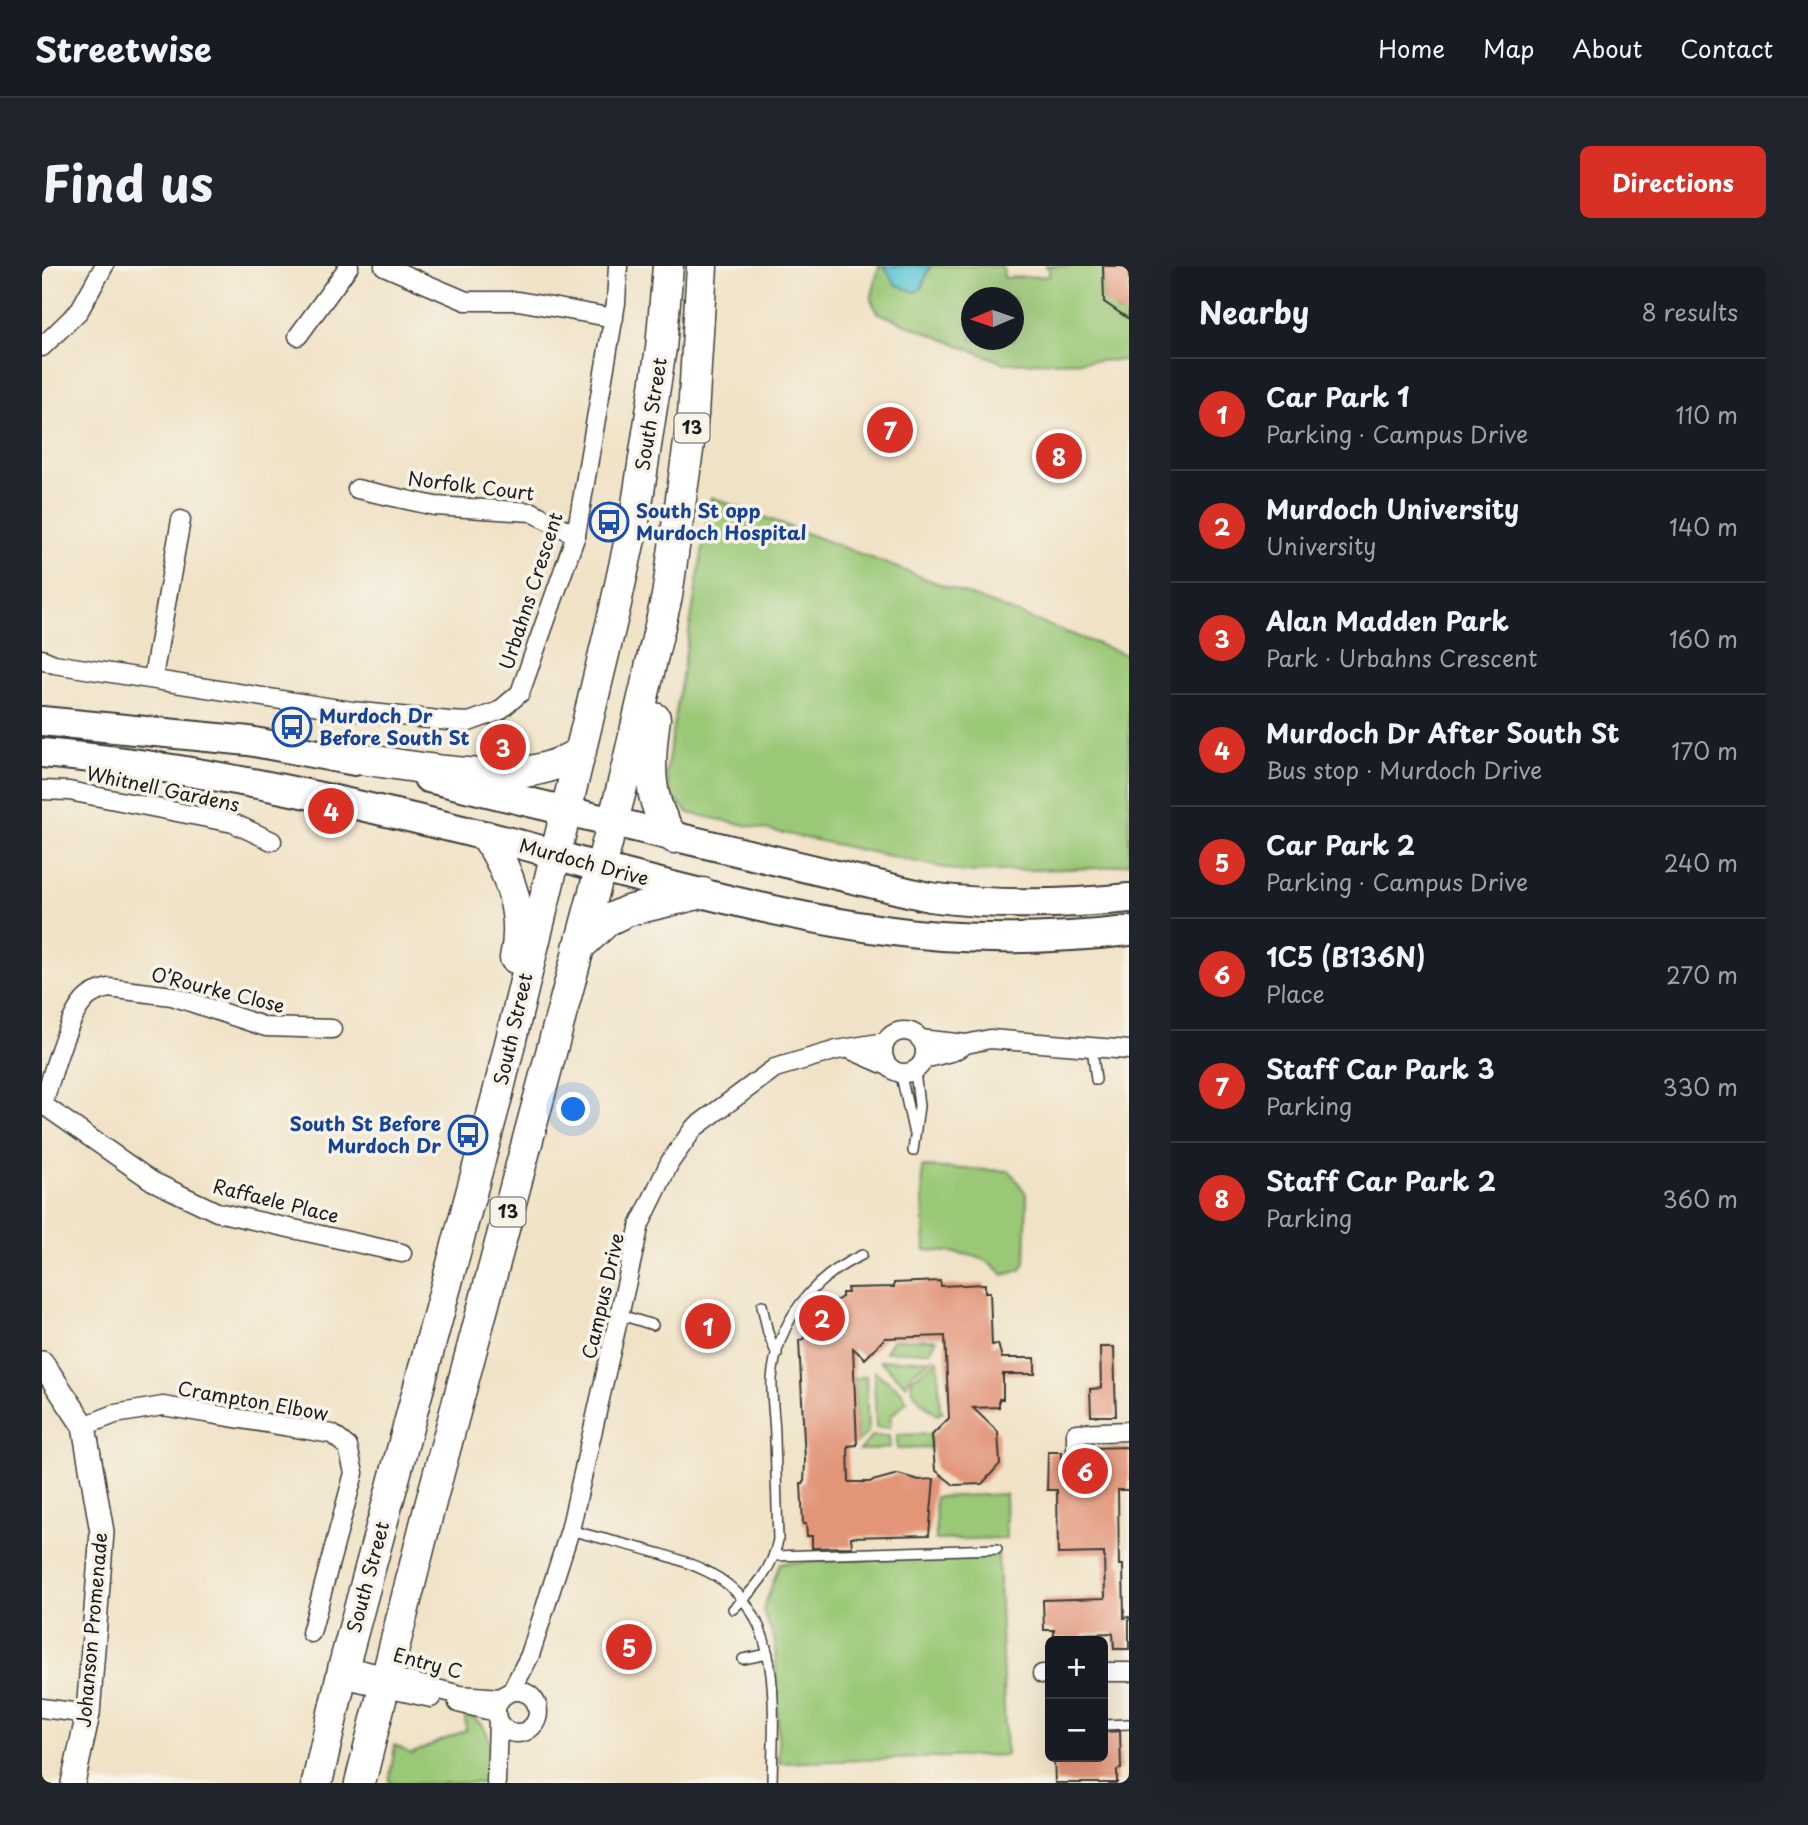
<!DOCTYPE html>
<html lang="en">
<head>
<meta charset="utf-8">
<style>
  :root { --surface:#171b24; --page:#20242c; --text:#f1f3f6; --muted:#9ea1a6; --line:#363941; --accent:#d93025 }
  body { margin:0; font-family:"Playpen Sans",sans-serif; background:var(--page); color:var(--text) }
  .controls { position:absolute; right:21px; bottom:21px; display:grid; overflow:hidden; border-radius:10px; box-shadow:0 7px 28px #0002 }
  .controls button { width:63px; height:63px; display:grid; place-items:center; padding:0; border:0; border-bottom:2px solid var(--line); background:var(--surface); color:var(--text); font:35px sans-serif }
  .compass { position:absolute; left:919px; top:21px; width:63px; height:63px; border-radius:50%; background:var(--surface); box-shadow:0 7px 28px #0002; rotate:268deg }
  .you { position:absolute; left:532px; top:844px; width:24px; height:24px; margin:-18px; border:5px solid #fff; border-radius:50%; background:#1a73e8; box-shadow:0 0 0 10px #1a73e833 }
  .badge { display:grid; place-items:center; width:46px; height:46px; border-radius:50%; background:var(--accent); color:#fff; font-size:23px; font-weight:700 }
  .pin { position:absolute; translate:-50% -50%; border:4px solid #fff; box-shadow:0 2px 7px #0006 }
  .list { margin:0; padding:0; list-style:none }
  h2 { display:flex; justify-content:space-between; align-items:center; height:91px; margin:0; padding:0 28px; font-size:30px }
  h2 small { font-size:23px; font-weight:400; color:var(--muted) }
  .list li { display:grid; grid-template-columns:46px 1fr auto; gap:21px; align-items:center; box-sizing:border-box; height:112px; padding:0 28px; border-top:2px solid var(--line) }
  .list b { display:block; font-size:26px; white-space:nowrap }
  .list p { margin:0; font-size:23px; white-space:nowrap; color:var(--muted) }
  .list em { font-size:23px; font-style:normal; color:var(--muted) }
  .map { position:relative; flex:none; width:1087px; height:1517px; overflow:hidden; border-radius:10px }
  header { display:flex; align-items:center; gap:42px; box-sizing:border-box; height:98px; padding:0 35px; background:var(--surface); border-bottom:2px solid var(--line) }
  header strong { font-size:33px }
  nav { display:flex; gap:38px; margin-inline-start:auto; font-size:24px }
  .intro { display:flex; align-items:center; justify-content:space-between; box-sizing:border-box; height:168px; padding:0 42px }
  h1 { margin:0; font-size:49px }
  .button { padding:18px 32px; border-radius:10px; background:var(--accent); color:#fff; font-size:24px; font-weight:700 }
  main { display:flex; gap:42px; padding:0 42px }
  aside { flex:1; background:var(--surface); border-radius:10px; box-shadow:0 7px 28px #0002 }
  .map>svg:first-child { display:block }
</style>
</head>
<body>
<header>
<strong>Streetwise</strong>
<nav><a>Home</a><a>Map</a><a>About</a><a>Contact</a></nav>
</header>
<div class="intro"><h1>Find us</h1><a class="button">Directions</a></div>
<main>
<div class="map">
<svg width="1087" height="1517" viewBox="0 0 1087 1517">
  <rect width="100%" height="100%" fill="#f7f3e8"/>
  <filter id="ink" filterUnits="userSpaceOnUse"><feTurbulence type="fractalNoise" baseFrequency=".0143" numOctaves="2"/><feDisplacementMap in="SourceGraphic" scale="14" xChannelSelector="R" yChannelSelector="G"/><feConvolveMatrix kernelMatrix="1 2 1 2 8 2 1 2 1" color-interpolation-filters="sRGB"/></filter>
  <filter id="wash" filterUnits="userSpaceOnUse"><feTurbulence type="fractalNoise" baseFrequency=".00686" numOctaves="4" result="noise"/><feDisplacementMap in="SourceGraphic" scale="28" xChannelSelector="R" yChannelSelector="G"/><feGaussianBlur stdDeviation="1.57" result="paint"/><feColorMatrix in="noise" values="0 0 0 0 0 0 0 0 0 0 0 0 0 0 0 0 0 1.4 0 .05"/><feComposite in="paint" operator="in"/></filter>
  <g filter="url(#wash)">
    <rect width="100%" height="100%" fill="#f0e2c6"/>
    <path fill="#9ac876" stroke="#5b7249" stroke-width="2" fill-rule="evenodd" d="M 837,0 L 961,0 L 962,12 L 1007,10 L 1007,2 L 1004,0 L 1061,0 L 1062,36 L 1069,36 L 1075,46 L 1087,50 L 1087,94 L 962,97 L 836,47 L 829,34 ZM 930,32 L 972,32 L 972,74 L 930,74 Z
      M 669,231 L 1087,390 L 1087,597 L 1059,602 L 922,606 L 647,547 L 629,530 L 624,507 Z
      M 880,901 L 968,905 L 985,929 L 983,997 L 979,1004 L 961,1009 C 943,985 910,987 883,984 Z
      M 895,1073 L 888,1085 L 843,1086 L 850,1074 Z
      M 891,1093 L 870,1107 L 864,1119 L 838,1095 Z
      M 896,1094 L 898,1142 L 901,1146 L 895,1149 C 884,1139 866,1128 870,1112 Z
      M 832,1105 L 859,1125 L 865,1135 L 849,1150 L 848,1161 L 834,1162 Z
      M 824,1110 L 826,1166 L 815,1177 L 812,1113 Z
      M 888,1168 L 889,1182 L 855,1183 L 855,1169 Z
      M 830,1170 L 847,1170 L 848,1182 L 818,1184 Z
      M 963,1228 L 964,1272 L 894,1274 L 893,1231 Z
      M 956,1288 L 964,1489 L 737,1497 L 733,1376 L 721,1344 L 738,1297 Z
      M 426,1449 C 454,1463 451,1490 445,1517 L 347,1517 L 353,1479 L 369,1488 L 424,1464 L 423,1451 Z"/>
    <path fill="#5bc6d5" stroke="#3c7178" stroke-width="2" d="M 842,0 L 888,0 L 879,23 L 873,26 L 853,18 Z"/>
    <g id="blocks">
      <path fill="#e29579" d="M 1061,0 L 1087,0 L 1087,53 L 1062,36 Z
        M 898,1015 L 899,1020 L 943,1018 L 943,1026 L 948,1026 L 950,1079 L 956,1078 L 960,1092 L 993,1092 L 993,1108 L 961,1108 L 961,1133 L 957,1133 L 957,1141 L 931,1142 L 956,1166 L 958,1198 L 940,1218 L 912,1219 L 893,1204 L 890,1169 L 907,1152 L 903,1070 L 843,1072 L 823,1093 L 811,1082 L 815,1179 L 806,1180 L 807,1216 L 827,1216 L 856,1208 L 877,1214 L 892,1213 L 887,1269 L 809,1271 L 810,1281 L 770,1282 L 770,1270 L 765,1270 L 764,1258 L 761,1258 L 759,1217 L 762,1217 L 763,1195 L 757,1074 L 762,1073 L 762,1068 L 768,1068 L 779,1044 L 800,1031 L 800,1027 L 806,1027 L 805,1022 L 852,1021 L 852,1017 Z
        M 1058,1081 L 1072,1081 L 1074,1150 L 1049,1150 L 1048,1123 L 1059,1122 Z
        M 1087,1181 L 1087,1224 L 1076,1224 L 1077,1299 L 1081,1299 L 1082,1352 L 1087,1351 L 1087,1383 L 1072,1383 L 1071,1367 L 1042,1368 L 1042,1373 L 1012,1373 L 1012,1364 L 1002,1364 L 1001,1334 L 1063,1332 L 1062,1287 L 1016,1288 L 1015,1224 L 1005,1224 L 1006,1186 L 1019,1186 L 1019,1198 L 1023,1198 L 1024,1209 L 1035,1215 L 1044,1209 L 1045,1182 Z
        M 1078,1465 L 1079,1503 L 1075,1504 L 1075,1517 L 1013,1517 L 1012,1491 L 1061,1491 L 1061,1466 Z"/>
    </g>
  </g>
  <g filter="url(#ink)">
    <use href="#blocks" fill-opacity="0" stroke="#3c3a36" stroke-width="2"/>
    <g fill="none" stroke-linecap="round" stroke-linejoin="round">
      <defs>
        <path id="service" d="M 1050,781 L 1054,814
          M 849,804 L 860,814 L 871,864
          M 871,885 L 877,840 L 873,805
          M 720,1039 L 726,1067 L 735,1089
          M 579,1049 L 611,1059
          M 528,1264 C 573,1277 624,1285 666,1306 C 744,1344 731,1444 730,1517
          M 733,1290 L 955,1283
          M 691,1343 C 713,1323 730,1304 736,1274 C 735,1240 734,1206 733,1172 C 733,1153 729,1132 730,1113 C 735,1056 770,1012 820,989
          M 701,1393 L 726,1388
          M 1061,1459 L 1087,1458"/>
        <path id="minor" d="M 342,0 L 424,35 L 476,35 L 572,52
          M 256,70 L 307,0
          M 0,81 L 37,45 L 62,0
          M 315,223 L 393,240 L 490,246 L 534,269
          M 0,393 L 12,398 L 310,445 L 407,455 L 427,456 L 457,445 L 478,427 L 534,269 L 574,37 L 576,0
          M 111,411 L 139,254
          M 0,524 L 27,525 L 191,557 L 230,575
          M841 786a21 21 0 1 1 42 0a21 21 0 1 1-42 0Z
          M 878,773 L 924,778 L 948,773 L 1087,784
          M 809,784 L 846,800
          M 882,793 L 912,785 L 924,778
          M 0,838 L 110,915 L 175,946 L 360,987
          M 1,838 C 10,811 25,748 46,731 C 52,726 59,724 67,722 L 130,730 L 224,761 L 290,763
          M 42,1160 L 73,1148 L 121,1140 L 290,1168 L 306,1181 L 312,1207 L 269,1367
          M 1034,1204 L 1034,1167 L 1087,1165
          M 302,1399 L 418,1429 L 459,1432
          M 1061,1406 L 1087,1406
          M 1000,1408 L 1008,1408
          M 299,1412 L 389,1432
          M454 1446a21 21 0 1 1 42 0a21 21 0 1 1-42 0Z
          M 469,1426 L 488,1389 L 528,1264 L 598,958 L 628,896 L 652,862 L 733,802 L 795,784 L 843,776
          M 416,1437 L 454,1446
          M 0,1442 L 46,1448
          M 454,1517 L 456,1456"/>
        <path id="tertiary" d="M 0,1097 L 42,1160 L 60,1266 L 46,1448 L 31,1517"/>
        <path id="primary" d="M 0,455 L 207,475 L 313,495
          M 0,487 C 163,501 322,539 480,579 C 507,585 533,596 560,602 C 654,626 748,651 843,664 C 924,676 1005,674 1087,665
          M 386,512 L 887,631 C 954,640 1019,639 1087,632"/>
        <path id="trunk" d="M 613,452 C 607,495 604,535 632,572
          M 290,490 C 365,495 475,531 539,485
          M 444,570 C 468,605 483,650 473,692
          M 536,682 L 566,654 L 585,645 L 661,627
          M 275,1517 L 302,1399 L 456,827 L 573,342 L 594,245 L 609,147 L 619,82 L 626,0
          M 318,1517 L 386,1247 L 579,525 L 625,330 L 651,149 L 660,0"/>
      </defs>
      <use href="#service" stroke="#3c3a36" stroke-width="12"/>
      <use href="#minor" stroke="#3c3a36" stroke-width="21"/>
      <use href="#tertiary" stroke="#3c3a36" stroke-width="26"/>
      <use href="#primary" stroke="#3c3a36" stroke-width="32"/>
      <use href="#trunk" stroke="#3c3a36" stroke-width="33"/>
      <use href="#service" stroke="#fff" stroke-width="9"/>
      <use href="#minor" stroke="#fff" stroke-width="18"/>
      <use href="#tertiary" stroke="#fff" stroke-width="23"/>
      <use href="#primary" stroke="#fff" stroke-width="28"/>
      <use href="#trunk" stroke="#fff" stroke-width="30"/>
    </g>
  </g>
  <defs>
    <symbol id="bus-ring" viewBox="-11 -11 22 22"><circle r="9.5" fill="#f7f3e8" stroke="#1a4fb4" stroke-width="1.5"/><path d="M-5-6H5V4H4V6H2V4H-2V6H-4V4H-5ZM-3.5-4V0h7V-4ZM-3.5 1.2v1.5H-2V1.2ZM2 1.2v1.5H3.5V1.2Z" fill="#1a4fb4"/></symbol>
  </defs>
  <g fill-rule="evenodd">
    <use href="#bus-ring" x="545" y="234" width="44" height="44"/>
    <use href="#bus-ring" x="228" y="439" width="44" height="44"/>
    <use href="#bus-ring" x="404" y="847" width="44" height="44"/>
  </g>
  <g text-anchor="middle" stroke-width="7" stroke-linejoin="round" paint-order="stroke">
    <g fill="#f7f3e8" stroke="#5e5c59" stroke-width="2">
      <rect x="632.5" y="147.5" width="35" height="29" rx="5"/>
      <rect x="448.5" y="931.5" width="35" height="29" rx="5"/>
    </g>
    <g font-size="18" font-weight="bold" fill="#1c1c1c">
      <text x="650" y="168">13</text>
      <text x="466" y="952">13</text>
    </g>
    <g font-size="19" fill="#1c1c1c" stroke="#f7f3e8">
      <text transform="translate(609 148) rotate(-81)" y="7">South Street</text>
      <text transform="translate(429 220) rotate(7)" y="7">Norfolk Court</text>
      <text transform="translate(489 325) rotate(-72)" y="7">Urbahns Crescent</text>
      <text transform="translate(121 523) rotate(12)" y="7">Whitnell Gardens</text>
      <text transform="translate(542 596) rotate(15)" y="7">Murdoch Drive</text>
      <text transform="translate(176 724) rotate(14)" y="7">O’Rourke Close</text>
      <text transform="translate(471 763) rotate(-77)" y="7">South Street</text>
      <text transform="translate(234 935) rotate(14)" y="7">Raffaele Place</text>
      <text transform="translate(561 1030) rotate(-77)" y="7">Campus Drive</text>
      <text transform="translate(211 1135) rotate(10)" y="7">Crampton Elbow</text>
      <text transform="translate(326 1311) rotate(-75)" y="7">South Street</text>
      <text transform="translate(50 1364) rotate(-85)" y="7">Johanson Promenade</text>
      <text transform="translate(386 1397) rotate(15)" y="7">Entry C</text>
    </g>
    <g font-size="19" font-weight="bold" fill="#164399" stroke="#f7f3e8" text-anchor="start">
      <text x="594" y="252">South St opp<tspan x="594" dy="22">Murdoch Hospital</tspan></text>
      <text x="277" y="457">Murdoch Dr<tspan x="277" dy="22">Before South St</tspan></text>
      <text x="399" y="865" text-anchor="end">South St Before<tspan x="399" dy="22">Murdoch Dr</tspan></text>
    </g>
  </g>
</svg>
<div class="controls">
<button>+</button>
<button>−</button>
</div>
<svg class="compass" viewBox="-18 -18 36 36"><path d="M0-13l5 13h-10z" fill="#e53935"/><path d="M0 13l5-13h-10z" fill="#9ea1a6"/></svg>
<div class="you"></div>
<div class="pin badge" style="left:666px;top:1060px">1</div>
<div class="pin badge" style="left:780px;top:1052px">2</div>
<div class="pin badge" style="left:461px;top:481px">3</div>
<div class="pin badge" style="left:289px;top:545px">4</div>
<div class="pin badge" style="left:587px;top:1381px">5</div>
<div class="pin badge" style="left:1043px;top:1205px">6</div>
<div class="pin badge" style="left:848px;top:164px">7</div>
<div class="pin badge" style="left:1017px;top:190px">8</div>
</div>
<aside>
<h2>Nearby<small>8 results</small></h2>
<ul class="list">
<li><span class="badge">1</span><div><b>Car Park 1</b><p>Parking · Campus Drive</p></div><em>110 m</em></li>
<li><span class="badge">2</span><div><b>Murdoch University</b><p>University</p></div><em>140 m</em></li>
<li><span class="badge">3</span><div><b>Alan Madden Park</b><p>Park · Urbahns Crescent</p></div><em>160 m</em></li>
<li><span class="badge">4</span><div><b>Murdoch Dr After South St</b><p>Bus stop · Murdoch Drive</p></div><em>170 m</em></li>
<li><span class="badge">5</span><div><b>Car Park 2</b><p>Parking · Campus Drive</p></div><em>240 m</em></li>
<li><span class="badge">6</span><div><b>1C5 (B136N)</b><p>Place</p></div><em>270 m</em></li>
<li><span class="badge">7</span><div><b>Staff Car Park 3</b><p>Parking</p></div><em>330 m</em></li>
<li><span class="badge">8</span><div><b>Staff Car Park 2</b><p>Parking</p></div><em>360 m</em></li>
</ul>
</aside>
</main>
</body>
</html>
